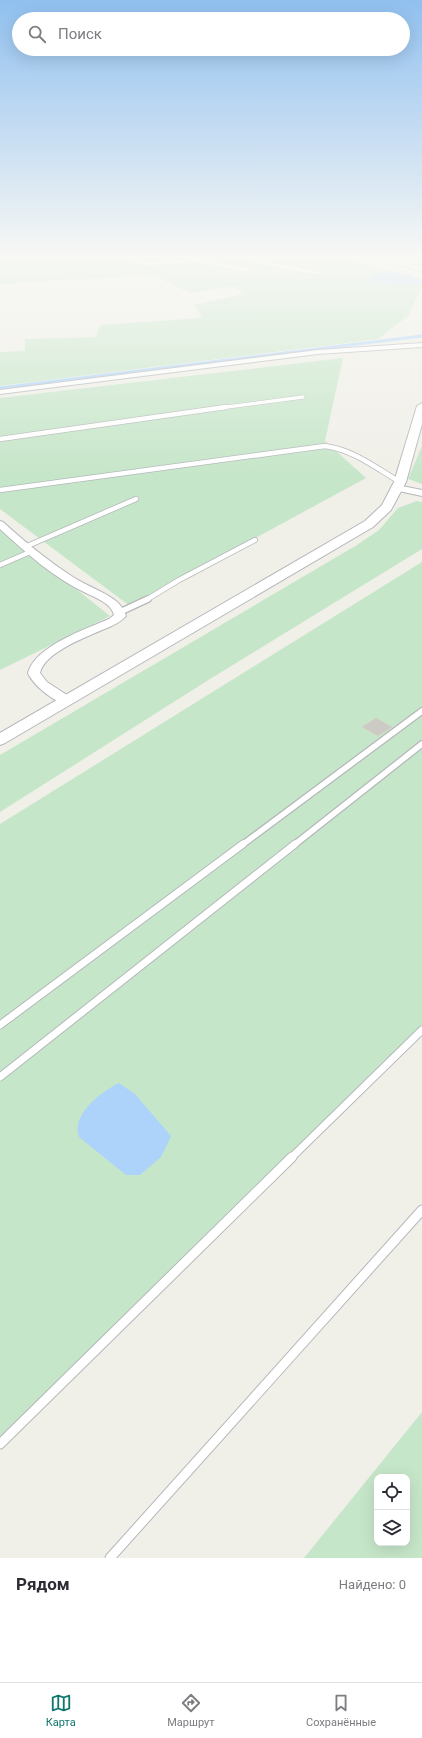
<!DOCTYPE html>
<html lang="ru">
<head>
<meta charset="utf-8">
<style>
  :root { --surface:#fff; --page:#f2f2f3; --text:#2b2b33; --muted:#7c7c81; --line:#e1e1e2; --accent:#0f766e }
  body { margin:0; font-family:Roboto,sans-serif; background:var(--page); color:var(--text) }
  .controls { position:absolute; right:12px; bottom:12px; display:grid; overflow:hidden; border-radius:8px; box-shadow:0 4px 16px #0002 }
  .controls button { width:36px; height:36px; display:grid; place-items:center; padding:0; border:0; border-bottom:1px solid var(--line); background:var(--surface); color:var(--text); font:20px sans-serif }
  .list { margin:0; padding:0; list-style:none }
  h2 { display:flex; justify-content:space-between; align-items:center; height:52px; margin:0; padding:0 16px; font-size:17px }
  h2 small { font-size:13px; font-weight:400; color:var(--muted) }
  .icon { flex:none; width:22px; height:22px; fill:none; stroke:currentColor; stroke-width:2; stroke-linecap:round; stroke-linejoin:round }
  .map { position:relative; flex:none; width:422px; height:1558px; overflow:hidden }
  .search { position:absolute; background:var(--surface); box-shadow:0 4px 16px #0002; left:12px; right:12px; top:12px; height:44px; display:flex; align-items:center; gap:10px; box-sizing:border-box; padding:0 14px; border-radius:22px; color:var(--muted); font-size:15px }
  .sheet { height:124px; background:var(--surface) }
  nav { display:flex; justify-content:space-around; align-items:center; box-sizing:border-box; height:56px; border-top:1px solid var(--line); background:var(--surface); font-size:11px; color:var(--muted) }
  nav a { display:grid; justify-items:center; gap:2px }
  nav .on { color:var(--accent) }
  .map>svg:first-child { display:block }
</style>
</head>
<body>
<div class="map">
<svg width="422" height="1558" viewBox="0 0 422 1558">
  <rect width="100%" height="100%" fill="#f0efe8"/>
  <path fill="#c6e6c9" fill-rule="evenodd" d="M 0,257 L 341,257 L 422,282 L 422,286 L 409,315 L 378,339 L 0,386 L 0,352 L 25,351 L 25,339 L 96,337 L 100,325 L 202,318 L 194,305 L 243,294 L 236,286 L 190,293 L 152,275 L 0,284 Z
    M 343,358 L 325,441 L 366,478 L 130,606 L 0,509 L 0,398 Z
    M 422,446 L 422,484 L 408,479 Z
    M 417,501 L 422,502 L 422,549 L 210,679 L 0,812 L 0,755 L 357,545 L 379,530 L 398,508 Z
    M 0,528 L 110,616 L 0,670 Z
    M 422,562 L 422,1032 L 0,1439 L 0,824 Z
    M 422,1412 L 422,1558 L 304,1558 ZM 377,1477 L 407,1477 L 407,1543 L 377,1543 Z"/>
  <path fill="#add3fa" d="M 385,271 C 398,271 410,275 422,280 L 422,283 C 411,287 379,284 368,280 L 376,272 Z
    M 119,1083 L 135,1094 L 171,1136 L 161,1157 L 140,1175 L 126,1175 L 79,1137 C 71,1114 101,1092 119,1083 Z"/>
  <g fill="none" stroke-linecap="round" stroke-linejoin="round">
    <path stroke="#add3fa" stroke-width="3" d="M 0,388 L 422,336"/>
  </g>
  <path fill="#cccac4" stroke="#d5d1c6" d="M 376,718 L 392,727 L 378,736 L 362,727 Z"/>
  <g fill="none" stroke-linecap="round" stroke-linejoin="round">
    <defs>
      <path id="service-far4" d="M 124,257 L 147,264 L 199,260 L 212,257
        M 247,257 L 268,264 L 318,273
        M 0,259 L 11,257
        M 200,261 L 247,270
        M 219,408 L 303,397"/>
      <path id="service-far3" d="M 0,439 L 226,407
        M 0,490 L 325,446 C 354,450 376,468 400,482
        M 25,547 L 136,499
        M 0,565 L 30,552
        M 146,600 L 179,580 L 255,540"/>
      <path id="service-far2" d="M 120,612 L 148,599
        M 242,845 L 422,711
        M 294,845 L 422,744"/>
      <path id="service-far1" d="M 0,1025 L 243,844
        M 0,1077 L 295,844
        M 291,1158 L 422,1030"/>
      <path id="service" d="M 0,1444 L 292,1157
        M 110,1558 L 422,1210"/>
      <path id="minor" d="M 370,257 L 381,257 L 422,267 L 422,271 Z
        M 422,343 L 422,347 L 318,354 L 0,394 L 0,390 L 318,350 Z
        M 397,485 L 422,490 L 422,496 L 394,490 L 392,488 L 394,486 Z
        M 0,521 L 3,522 C 25,542 48,561 73,577 C 87,586 103,591 116,601 C 121,605 124,610 126,616 C 120,623 110,627 102,630 C 84,638 44,653 40,673 L 47,682 L 70,697 L 72,700 L 70,703 C 57,706 33,685 28,673 C 35,646 86,629 109,619 L 114,615 C 111,603 96,598 86,593 C 54,578 26,553 0,529 Z"/>
      <path id="tertiary" d="M 422,403 L 422,424 L 406,482 L 391,510 L 373,527 L 5,743 L 0,745 L 0,733 L 365,521 L 382,505 L 394,482 L 417,406 Z"/>
    </defs>
    <use href="#service-far4" stroke="#b5b7bb" stroke-width="4.5"/>
    <use href="#service-far3" stroke="#b5b7bb" stroke-width="6"/>
    <use href="#service-far2" stroke="#b5b7bb" stroke-width="8"/>
    <use href="#service-far1" stroke="#b5b7bb" stroke-width="9"/>
    <use href="#service" stroke="#b5b7bb" stroke-width="11"/>
    <use href="#minor" stroke="#b5b7bb" stroke-width="2"/>
    <use href="#tertiary" stroke="#b5b7bb" stroke-width="2"/>
    <use href="#service-far4" stroke="#fff" stroke-width="3.5"/>
    <use href="#service-far3" stroke="#fff" stroke-width="4.5"/>
    <use href="#service-far2" stroke="#fff" stroke-width="5.5"/>
    <use href="#service-far1" stroke="#fff" stroke-width="7"/>
    <use href="#service" stroke="#fff" stroke-width="9"/>
    <use href="#minor" fill="#fff" fill-rule="evenodd"/>
    <use href="#tertiary" fill="#fff" fill-rule="evenodd"/>
  </g>
  <linearGradient id="sky" x2="0" y2="1"><stop stop-color="#90c0ef"/><stop offset="0.54" stop-color="#f8f8f5"/><stop offset="1" stop-color="#f8f8f5" stop-opacity="0"/></linearGradient>
  <rect width="422" height="475" fill="url(#sky)"/>
</svg>
<div class="controls">
<button><svg class="icon" aria-label="locate" viewBox="0 0 24 24"><circle cx="12" cy="12" r="6"/><path d="M12 2v4M12 18v4M2 12h4M18 12h4"/></svg></button>
<button><svg class="icon" aria-label="layers" viewBox="0 0 24 24"><path d="M12 4l9 5-9 5-9-5zM3 14l9 5 9-5"/></svg></button>
</div>
<div class="search"><svg class="icon" aria-label="search" viewBox="0 0 24 24"><circle cx="10" cy="10" r="6"/><path d="M15 15l6 6"/></svg>Поиск</div>
</div>
<section class="sheet">
<h2>Рядом<small>Найдено: 0</small></h2>
<ul class="list">
</ul>
</section>
<nav>
<a class="on"><svg class="icon" aria-label="map" viewBox="0 0 24 24"><path d="M3 6l6-2 6 2 6-2v14l-6 2-6-2-6 2zM9 4v14M15 6v14"/></svg>Карта</a>
<a><svg class="icon" aria-label="directions" viewBox="0 0 24 24"><path d="M12 3l9 9-9 9-9-9zM9 14v-3h6M13 9l2 2-2 2"/></svg>Маршрут</a>
<a><svg class="icon" aria-label="saved" viewBox="0 0 24 24"><path d="M7 4h10v16l-5-4-5 4z"/></svg>Сохранённые</a>
</nav>
</body>
</html>
